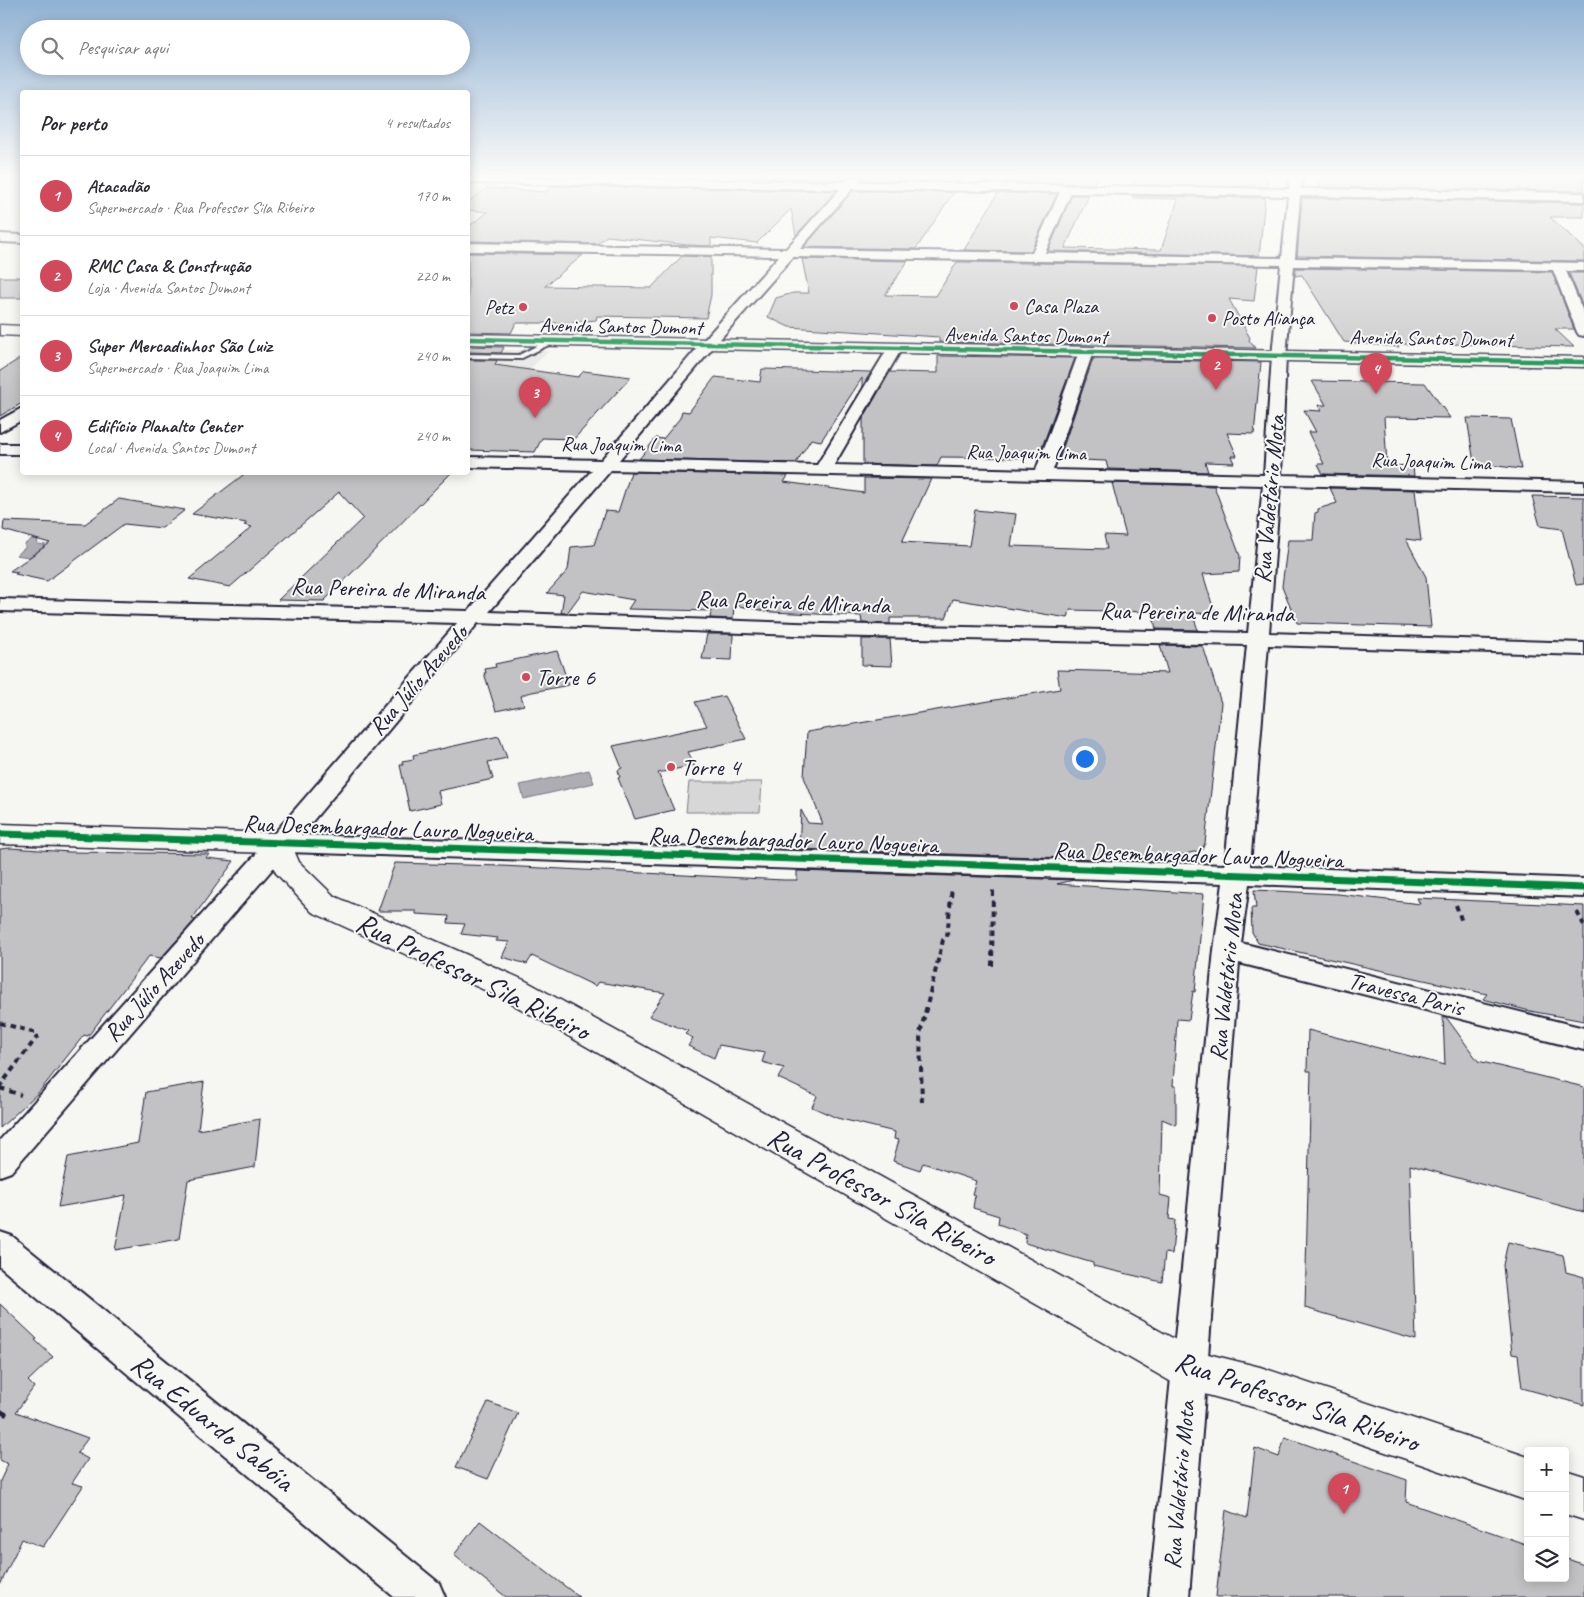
<!DOCTYPE html>
<html lang="pt">
<head>
<meta charset="utf-8">
<style>
  :root { --surface:#fff; --page:#f2f2f3; --text:#2b2b33; --muted:#7c7c81; --line:#e1e1e2; --accent:#d1495b }
  body { margin:0; font-family:Caveat,sans-serif; background:var(--page); color:var(--text) }
  .controls { position:absolute; right:15px; bottom:15px; display:grid; overflow:hidden; border-radius:5px; box-shadow:0 2px 12px #0003 }
  .controls button { width:45px; height:45px; display:grid; place-items:center; padding:0; border:0; border-bottom:1px solid var(--line); background:var(--surface); color:var(--text); font:25px sans-serif }
  .you { position:absolute; left:1084px; top:758px; width:18px; height:18px; margin:-12px; border:4px solid #fff; border-radius:50%; background:#1a73e8; box-shadow:0 0 0 8px #1a73e833 }
  .badge { display:grid; place-items:center; width:32px; height:32px; border-radius:50%; background:var(--accent); color:#fff; font-size:16px; font-weight:700 }
  .pin { position:absolute; translate:-50% -41px; filter:drop-shadow(0 1px 2px #0008) }
  .pin::after { content:''; position:absolute; top:26px; width:18px; height:15px; background:inherit; clip-path:polygon(0 0,100% 0,50% 100%) }
  .list { margin:0; padding:0; list-style:none }
  h2 { display:flex; justify-content:space-between; align-items:center; height:65px; margin:0; padding:0 20px; font-size:21px }
  h2 small { font-size:16px; font-weight:400; color:var(--muted) }
  .list li { display:grid; grid-template-columns:32px 1fr auto; gap:15px; align-items:center; box-sizing:border-box; height:80px; padding:0 20px; border-top:1px solid var(--line) }
  .list b { display:block; font-size:19px; white-space:nowrap }
  .list p { margin:0; font-size:16px; white-space:nowrap; color:var(--muted) }
  .list em { font-size:16px; font-style:normal; color:var(--muted) }
  .icon { flex:none; width:28px; height:28px; fill:none; stroke:currentColor; stroke-width:2; stroke-linecap:round; stroke-linejoin:round }
  .map { position:relative; flex:none; width:1584px; height:1597px; overflow:hidden }
  .search { position:absolute; background:var(--surface); box-shadow:0 2px 12px #0003; left:20px; top:20px; width:450px; height:55px; display:flex; align-items:center; gap:12px; box-sizing:border-box; padding:0 18px; border-radius:28px; color:var(--muted); font-size:19px }
  .panel { position:absolute; background:var(--surface); box-shadow:0 2px 12px #0003; left:20px; top:90px; width:450px; height:385px; border-radius:5px }
  .map>svg:first-child { display:block }
</style>
</head>
<body>
<div class="map">
<svg width="1584" height="1597" viewBox="0 0 1584 1597">
  <rect width="100%" height="100%" fill="#f6f6f2"/>
  <filter id="ink" filterUnits="userSpaceOnUse"><feTurbulence type="fractalNoise" baseFrequency=".02" numOctaves="2"/><feDisplacementMap in="SourceGraphic" scale="10" xChannelSelector="R" yChannelSelector="G"/><feConvolveMatrix kernelMatrix="1 2 1 2 8 2 1 2 1" color-interpolation-filters="sRGB"/></filter>
  <g filter="url(#ink)">
    <path fill="#e6e6e4" d="M 468,349 L 549,351 L 468,427 Z"/>
    <path fill="#d7d7d7" stroke="#7c7c89" d="M 689,782 L 762,782 L 760,812 L 686,812 Z"/>
    <path fill="#adadb3" stroke="#757583" d="M 32,539 L 38,540 L 37,544 L 46,545 L 29,557 L 16,555 L 25,548 L 25,544 Z
      M 589,770 L 594,783 L 524,799 L 520,785 Z"/>
    <path fill="#c2c2c4" stroke="#22223b" d="M 732,177 L 848,177 L 845,180 Z
      M 864,177 L 964,177 L 961,182 L 862,180 Z
      M 1008,177 L 1098,177 L 1094,184 L 1005,182 Z
      M 1133,177 L 1268,177 L 1267,187 L 1133,185 Z
      M 1321,177 L 1584,177 L 1584,191 L 1320,187 Z
      M 548,186 L 836,191 L 796,235 L 791,209 L 757,243 L 711,238 L 711,246 L 688,245 L 607,236 L 597,244 L 468,241 L 468,227 L 488,212 L 468,210 L 468,202 L 487,188 L 547,192 Z
      M 853,191 L 954,192 L 916,249 L 804,247 Z
      M 998,193 L 1057,194 L 1031,251 L 964,250 Z
      M 1072,195 L 1089,195 L 1065,248 L 1161,250 L 1178,199 L 1133,198 L 1133,196 L 1265,198 L 1259,256 L 1048,251 Z
      M 1302,198 L 1584,203 L 1584,217 L 1550,217 L 1584,248 L 1584,261 L 1297,256 Z
      M 468,253 L 583,255 L 545,286 L 651,288 L 682,256 L 711,257 L 711,295 L 706,318 L 597,316 L 596,320 L 564,323 L 516,323 L 511,333 L 468,332 Z
      M 802,259 L 908,261 L 885,295 L 936,296 L 957,262 L 1258,266 L 1254,301 L 1229,299 L 1250,338 L 1249,340 L 1255,348 L 939,342 L 939,337 L 789,327 L 768,317 L 776,298 L 793,293 L 809,293 Z
      M 1296,268 L 1552,272 L 1574,329 L 1555,329 L 1574,347 L 1408,343 L 1409,344 L 1397,344 L 1399,347 L 1344,342 L 1302,275 L 1295,276 Z
      M 1569,273 L 1584,273 L 1584,309 Z
      M 0,277 L 22,277 L 22,298 L 0,298 Z
      M 468,346 L 504,347 L 501,353 L 468,352 Z
      M 938,356 L 1075,358 L 1038,458 L 941,457 L 937,466 L 863,464 L 863,419 L 890,372 L 938,373 Z
      M 22,357 L 22,403 L 0,416 L 0,371 Z
      M 1093,359 L 1261,362 L 1254,434 L 1227,433 L 1237,456 L 1231,456 L 1234,463 L 1205,462 L 1208,472 L 1108,469 L 1106,461 L 1059,459 Z
      M 468,360 L 497,360 L 495,365 L 578,377 L 584,371 L 631,377 L 574,439 L 542,438 L 535,452 L 468,450 Z
      M 762,369 L 871,372 L 862,387 L 862,378 L 821,441 L 811,439 L 796,463 L 639,459 L 656,438 L 663,439 L 680,418 L 682,411 L 689,412 L 715,377 L 760,382 Z
      M 1312,381 L 1425,383 L 1450,418 L 1384,417 L 1387,465 L 1413,466 L 1414,476 L 1323,474 L 1318,464 L 1324,464 L 1308,432 L 1316,432 L 1304,410 L 1321,411 L 1318,405 L 1326,405 Z
      M 1467,418 L 1511,419 L 1521,469 L 1474,463 Z
      M 247,472 L 452,472 L 324,601 L 278,600 L 363,518 L 339,492 L 230,587 L 189,579 L 252,527 L 244,525 L 247,523 L 192,514 Z
      M 631,472 L 788,476 L 784,482 L 864,493 L 864,478 L 931,479 L 902,542 L 969,546 L 975,510 L 1016,514 L 1011,546 L 1107,549 L 1104,535 L 1126,536 L 1112,483 L 1214,486 L 1240,556 L 1239,572 L 1203,574 L 1215,614 L 1192,613 L 1198,630 L 1156,629 L 1152,612 L 1070,610 L 1068,618 L 953,599 L 946,618 L 890,618 L 890,624 L 862,623 L 861,616 L 771,612 L 734,605 L 733,619 L 710,618 L 711,611 L 628,609 L 634,600 L 583,591 L 567,613 L 561,613 L 564,595 L 547,593 L 568,570 L 571,547 L 594,545 L 605,511 L 618,512 Z
      M 1330,488 L 1415,490 L 1421,541 L 1406,539 L 1426,577 L 1431,627 L 1297,623 L 1282,586 L 1288,540 L 1313,540 L 1315,513 L 1318,512 L 1318,509 L 1337,503 Z
      M 1532,496 L 1584,497 L 1584,584 L 1576,585 L 1562,529 L 1540,526 Z
      M 119,499 L 185,510 L 162,528 L 124,524 L 47,581 L 15,574 L 18,572 L 10,571 L 50,543 L 3,530 L 4,521 L 85,524 Z
      M 707,634 L 733,634 L 732,660 L 702,659 Z
      M 862,639 L 890,639 L 892,666 L 862,665 Z
      M 1160,645 L 1203,646 L 1221,703 L 1205,843 L 1202,850 L 1157,861 L 799,849 L 801,810 L 808,823 L 823,824 L 804,777 L 807,732 L 1060,689 L 1057,670 L 1168,673 Z
      M 557,651 L 569,685 L 527,693 L 521,696 L 524,705 L 496,711 L 484,673 L 486,673 L 485,669 L 496,667 L 495,664 Z
      M 724,696 L 746,739 L 688,752 L 695,765 L 658,773 L 674,810 L 635,819 L 618,778 L 620,777 L 618,770 L 622,768 L 613,746 L 707,726 L 695,702 Z
      M 499,736 L 507,758 L 488,762 L 493,779 L 438,791 L 441,804 L 410,811 L 400,765 L 403,765 L 402,761 L 414,759 L 413,755 Z
      M 10,848 L 70,852 L 209,854 L 206,858 L 234,861 L 192,919 L 195,920 L 161,958 L 149,956 L 88,1036 L 84,1035 L 39,1092 L 0,1128 L 0,849 Z
      M 395,863 L 501,866 L 784,880 L 797,880 L 797,871 L 1074,880 L 1057,884 L 1204,894 L 1195,992 L 1193,991 L 1189,1020 L 1177,1019 L 1173,1086 L 1176,1086 L 1176,1125 L 1162,1119 L 1160,1195 L 1171,1198 L 1169,1219 L 1175,1220 L 1172,1254 L 1165,1253 L 1162,1282 L 1093,1266 L 1093,1263 L 1025,1243 L 1026,1234 L 998,1224 L 999,1216 L 973,1208 L 975,1195 L 972,1194 L 976,1181 L 923,1163 L 920,1170 L 893,1161 L 899,1140 L 894,1139 L 895,1132 L 837,1118 L 812,1107 L 817,1096 L 778,1078 L 784,1068 L 762,1062 L 765,1053 L 719,1045 L 714,1058 L 688,1046 L 693,1038 L 685,1034 L 688,1031 L 649,1016 L 665,993 L 598,982 L 595,986 L 532,956 L 527,964 L 502,957 L 509,942 L 496,941 L 498,938 L 461,934 L 465,924 L 448,923 L 449,916 L 416,914 L 416,911 L 378,911 Z
      M 1254,890 L 1338,894 L 1420,904 L 1417,898 L 1584,906 L 1584,1021 L 1530,1011 L 1483,999 L 1487,994 L 1258,943 L 1252,932 L 1251,908 L 1256,908 Z
      M 1443,1016 L 1446,1017 L 1478,1061 L 1584,1087 L 1584,1212 L 1410,1165 L 1416,1340 L 1305,1308 L 1311,1071 L 1307,1071 L 1308,1030 L 1445,1065 Z
      M 204,1082 L 198,1130 L 260,1119 L 255,1167 L 188,1180 L 179,1239 L 115,1250 L 126,1195 L 58,1207 L 68,1157 L 138,1143 L 146,1092 Z
      M 1508,1242 L 1563,1255 L 1566,1272 L 1584,1277 L 1584,1405 L 1522,1388 L 1518,1355 L 1512,1354 L 1503,1265 Z
      M 0,1304 L 37,1339 L 35,1340 L 53,1357 L 28,1381 L 34,1387 L 16,1412 L 88,1438 L 77,1453 L 88,1459 L 72,1483 L 83,1486 L 43,1547 L 22,1539 L 0,1585 L 0,1481 L 8,1464 L 0,1460 Z
      M 488,1402 L 518,1413 L 488,1479 L 456,1467 Z
      M 1285,1437 L 1407,1480 L 1406,1502 L 1528,1545 L 1528,1578 L 1565,1578 L 1565,1558 L 1584,1565 L 1584,1597 L 1216,1597 L 1226,1510 L 1247,1518 L 1255,1448 L 1279,1457 Z
      M 480,1521 L 579,1597 L 506,1597 L 454,1555 Z"/>
    <g fill="none" stroke-linecap="round" stroke-linejoin="round">
      <defs>
        <path id="service" d="M 550,339 L 557,341 L 520,359 L 468,358 L 468,354 L 519,355 Z"/>
        <path id="minor" d="M 468,177 L 846,182 L 851,177 L 862,177 L 858,182 L 1289,189 L 1290,177 L 1302,177 L 1301,189 L 1584,193 L 1584,201 L 1300,196 L 1295,258 L 1584,263 L 1584,271 L 1566,271 L 1584,314 L 1584,336 L 1579,335 L 1577,332 L 1553,270 L 1294,266 L 1286,356 L 1281,475 L 1584,482 L 1584,492 L 1280,485 L 1269,633 L 1584,643 L 1584,655 L 1268,645 L 1250,866 L 1584,879 L 1584,897 L 1249,884 L 1241,943 L 1584,1028 L 1584,1050 L 1239,963 L 1189,1597 L 1149,1597 L 1214,950 L 1223,883 L 287,852 L 11,1172 L 0,1176 L 0,1140 L 266,843 L 269,837 L 272,836 L 457,623 L 0,611 L 0,599 L 468,611 L 592,470 L 468,467 L 468,457 L 601,460 L 711,332 L 779,256 L 468,251 L 468,243 L 786,249 L 840,189 L 468,183 ZM 852,189 L 1060,192 L 1032,253 L 800,249 ZM 1071,193 L 1288,196 L 1282,258 L 1045,253 ZM 793,257 L 1281,265 L 1272,356 L 1264,475 L 1053,470 L 1093,352 L 1091,349 L 1081,349 L 1079,352 L 1036,470 L 834,465 L 902,348 L 900,345 L 890,345 L 888,348 L 817,465 L 619,460 L 721,338 ZM 611,470 L 1263,485 L 1248,633 L 823,624 L 489,612 ZM 478,623 L 823,636 L 1247,645 L 1225,865 L 301,835 Z
          M 0,234 L 22,235 L 22,243 L 0,242 Z
          M 22,408 L 22,420 L 0,432 L 0,420 Z
          M 0,444 L 22,444 L 22,454 L 0,454 Z
          M 0,1232 L 12,1236 L 439,1583 L 445,1597 L 394,1597 L 0,1267 Z"/>
        <path id="tertiary" d="M 0,824 L 278,833 L 288,836 L 299,862 L 334,896 L 524,980 L 1196,1351 L 1260,1367 L 1528,1457 L 1528,1501 L 1260,1409 L 1189,1390 L 1175,1384 L 502,998 L 312,912 L 276,873 L 267,853 L 0,844 Z
          M 1565,1470 L 1584,1476 L 1584,1520 L 1565,1514 Z"/>
        <path id="primary" d="M 0,325 L 22,326 L 22,336 L 0,335 Z
          M 468,334 L 1584,357 L 1584,367 L 468,344 Z"/>
      </defs>
      <use href="#service" stroke="#22223b" stroke-width="4"/>
      <use href="#minor" stroke="#22223b" stroke-width="4"/>
      <use href="#tertiary" stroke="#22223b" stroke-width="3"/>
      <use href="#primary" stroke="#22223b" stroke-width="3"/>
      <path stroke="#22223b" stroke-width="4" stroke-dasharray="5.5 4.5" stroke-linecap="butt" d="M 1456,905 L 1462,922
        M 1577,912 L 1584,925
        M 992,966 L 993,889
        M 0,1023 L 37,1033 L 37,1037 L 0,1086
        M 0,1088 L 21,1095
        M 922,1102 L 920,1034 L 943,940 L 947,937 L 952,887"/>
      <path stroke="#22223b" stroke-width="4.5" stroke-dasharray="8 5.5" stroke-linecap="butt" d="M 0,1411 L 7,1415"/>
      <use href="#service" fill="#f6f6f2" fill-rule="evenodd"/>
      <use href="#minor" fill="#f6f6f2" fill-rule="evenodd"/>
      <use href="#tertiary" fill="#f6f6f2" fill-rule="evenodd"/>
      <use href="#primary" fill="#f6f6f2" fill-rule="evenodd"/>
      <defs>
        <path id="cycleway-far2" d="M 468,339 L 492,339"/>
        <path id="cycleway-far1" d="M 468,339 L 1584,362"/>
        <path id="cycleway" d="M 0,834 L 953,864 L 1584,888"/>
      </defs>
      <use href="#cycleway-far2" stroke="#f6f6f2" stroke-width="5"/>
      <use href="#cycleway-far1" stroke="#f6f6f2" stroke-width="6"/>
      <use href="#cycleway" stroke="#f6f6f2" stroke-width="10"/>
      <use href="#cycleway-far2" stroke="#00873e" stroke-width="3"/>
      <use href="#cycleway-far1" stroke="#00873e" stroke-width="4.5"/>
      <use href="#cycleway" stroke="#00873e" stroke-width="7"/>
    </g>
  </g>
  <linearGradient id="sky" x2="0" y2="1"><stop stop-color="#90b1d3"/><stop offset="0.44" stop-color="#fbfbf9"/><stop offset="1" stop-color="#fbfbf9" stop-opacity="0"/></linearGradient>
  <rect width="1584" height="401" fill="url(#sky)"/>
  <g fill="#d1495b" stroke="#f6f6f2" stroke-width="2">
    <circle cx="1014" cy="306" r="5"/>
    <circle cx="523" cy="307" r="5"/>
    <circle cx="1212" cy="318" r="5"/>
    <circle cx="526" cy="677" r="5"/>
    <circle cx="671" cy="767" r="5"/>
  </g>
  <g text-anchor="middle" stroke-width="4" stroke-linejoin="round" paint-order="stroke">
    <g font-size="20" fill="#22223b" stroke="#f6f6f2" text-anchor="start">
      <text x="1024" y="313">Casa Plaza</text>
      <text x="513" y="314" text-anchor="end">Petz</text>
      <text x="1222" y="325">Posto Aliança</text>
    </g>
    <g font-size="20" fill="#22223b" stroke="#f6f6f2">
      <text transform="translate(621 326) rotate(1)" y="7">Avenida Santos Dumont</text>
      <text transform="translate(1026 335) rotate(1)" y="7">Avenida Santos Dumont</text>
      <text transform="translate(1431 338) rotate(1)" y="7">Avenida Santos Dumont</text>
      <text transform="translate(621 444) rotate(1)" y="7">Rua Joaquim Lima</text>
      <text transform="translate(1026 452) rotate(1)" y="7">Rua Joaquim Lima</text>
      <text transform="translate(1431 461) rotate(2)" y="7">Rua Joaquim Lima</text>
    </g>
    <g font-size="24" fill="#22223b" stroke="#f6f6f2">
      <text transform="translate(1269 499) rotate(-85)" y="8">Rua Valdetário Mota</text>
      <text transform="translate(388 589) rotate(2)" y="8">Rua Pereira de Miranda</text>
      <text transform="translate(793 602) rotate(2)" y="8">Rua Pereira de Miranda</text>
      <text transform="translate(1197 612) rotate(1)" y="8">Rua Pereira de Miranda</text>
      <text transform="translate(418 680) rotate(-49)" y="8">Rua Júlio Azevedo</text>
      <text transform="translate(388 828) rotate(2)" y="8">Rua Desembargador Lauro Nogueira</text>
      <text transform="translate(793 840) rotate(2)" y="8">Rua Desembargador Lauro Nogueira</text>
      <text transform="translate(1198 855) rotate(2)" y="8">Rua Desembargador Lauro Nogueira</text>
      <text transform="translate(1226 977) rotate(-84)" y="8">Rua Valdetário Mota</text>
      <text transform="translate(154 987) rotate(-48)" y="8">Rua Júlio Azevedo</text>
      <text transform="translate(1406 994) rotate(14)" y="8">Travessa Paris</text>
      <text transform="translate(1179 1485) rotate(-85)" y="8">Rua Valdetário Mota</text>
    </g>
    <g font-size="24" fill="#22223b" stroke="#f6f6f2" text-anchor="start">
      <text x="536" y="685">Torre 6</text>
      <text x="681" y="775">Torre 4</text>
    </g>
    <g font-size="29" fill="#22223b" stroke="#f6f6f2">
      <text transform="translate(473 976) rotate(26)" y="10">Rua Professor Sila Ribeiro</text>
      <text transform="translate(882 1196) rotate(29)" y="10">Rua Professor Sila Ribeiro</text>
      <text transform="translate(1297 1401) rotate(19)" y="10">Rua Professor Sila Ribeiro</text>
      <text transform="translate(213 1422) rotate(39)" y="10">Rua Eduardo Sabóia</text>
    </g>
  </g>
</svg>
<div class="controls">
<button>+</button>
<button>−</button>
<button><svg class="icon" aria-label="layers" viewBox="0 0 24 24"><path d="M12 4l9 5-9 5-9-5zM3 14l9 5 9-5"/></svg></button>
</div>
<div class="you"></div>
<div class="pin badge" style="left:1344px;top:1514px">1</div>
<div class="pin badge" style="left:1216px;top:390px">2</div>
<div class="pin badge" style="left:535px;top:418px">3</div>
<div class="pin badge" style="left:1376px;top:394px">4</div>
<div class="search"><svg class="icon" aria-label="search" viewBox="0 0 24 24"><circle cx="10" cy="10" r="6"/><path d="M15 15l6 6"/></svg>Pesquisar aqui</div>
<section class="panel">
<h2>Por perto<small>4 resultados</small></h2>
<ul class="list">
<li><span class="badge">1</span><div><b>Atacadão</b><p>Supermercado · Rua Professor Sila Ribeiro</p></div><em>170 m</em></li>
<li><span class="badge">2</span><div><b>RMC Casa &amp; Construção</b><p>Loja · Avenida Santos Dumont</p></div><em>220 m</em></li>
<li><span class="badge">3</span><div><b>Super Mercadinhos São Luiz</b><p>Supermercado · Rua Joaquim Lima</p></div><em>240 m</em></li>
<li><span class="badge">4</span><div><b>Edifício Planalto Center</b><p>Local · Avenida Santos Dumont</p></div><em>240 m</em></li>
</ul>
</section>
</div>
</body>
</html>
